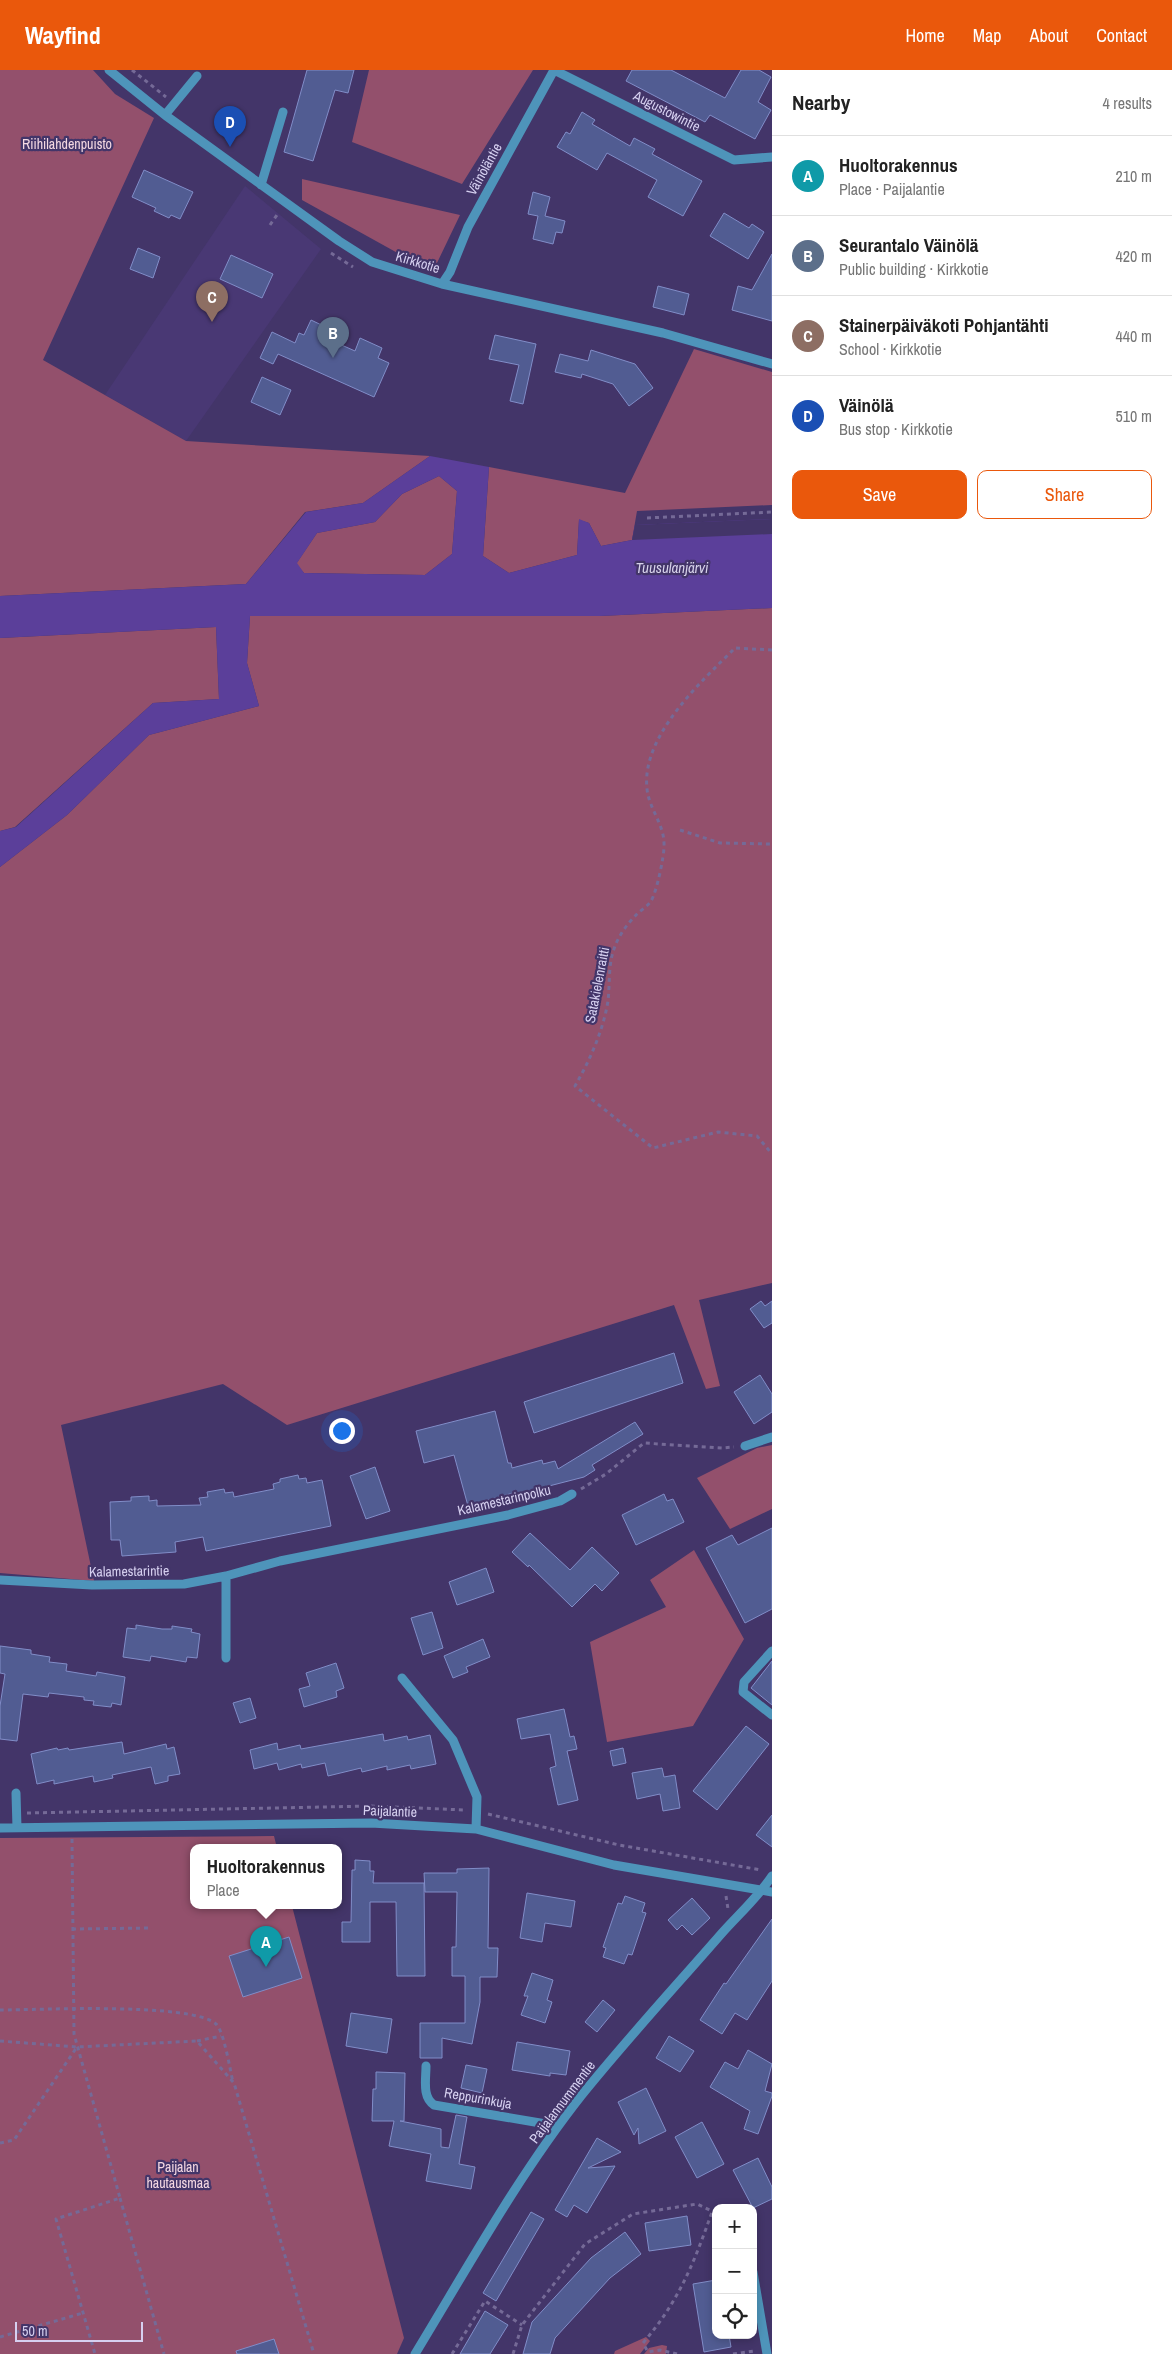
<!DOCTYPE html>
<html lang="en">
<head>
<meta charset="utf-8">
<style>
  :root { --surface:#fff; --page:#f2f2f2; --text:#222; --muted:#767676; --line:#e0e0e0; --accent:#ea580c }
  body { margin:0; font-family:"Archivo Narrow",sans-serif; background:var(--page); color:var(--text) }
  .controls { position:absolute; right:15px; bottom:15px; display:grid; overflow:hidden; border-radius:10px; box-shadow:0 2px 8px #0003 }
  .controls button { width:45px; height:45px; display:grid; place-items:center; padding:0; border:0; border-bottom:1px solid var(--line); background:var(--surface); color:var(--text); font:25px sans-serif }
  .scale { position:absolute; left:15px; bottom:12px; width:128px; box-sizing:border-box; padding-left:5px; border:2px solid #d6d0f0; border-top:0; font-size:14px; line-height:18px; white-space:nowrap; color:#d6d0f0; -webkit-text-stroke:4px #433569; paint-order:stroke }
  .you { position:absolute; left:341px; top:1360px; width:18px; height:18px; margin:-12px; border:4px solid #fff; border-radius:50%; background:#1a73e8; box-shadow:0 0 0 8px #1a73e833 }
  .badge { display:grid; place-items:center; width:32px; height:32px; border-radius:50%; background:var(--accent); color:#fff; font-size:16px; font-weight:700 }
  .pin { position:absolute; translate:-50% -41px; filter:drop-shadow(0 1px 2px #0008) }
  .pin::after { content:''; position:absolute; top:26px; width:18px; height:15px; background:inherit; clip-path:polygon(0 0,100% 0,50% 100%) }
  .popup { position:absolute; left:190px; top:1774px; width:152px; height:65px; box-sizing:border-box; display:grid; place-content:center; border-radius:10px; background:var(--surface); filter:drop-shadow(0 1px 4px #0005); font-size:16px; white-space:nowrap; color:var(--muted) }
  .popup b { font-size:19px; color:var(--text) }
  .popup::after { content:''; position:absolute; left:50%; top:100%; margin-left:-10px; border:10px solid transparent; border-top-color:var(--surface) }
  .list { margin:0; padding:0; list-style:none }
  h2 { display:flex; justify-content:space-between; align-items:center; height:65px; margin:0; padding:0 20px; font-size:21px }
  h2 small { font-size:16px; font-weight:400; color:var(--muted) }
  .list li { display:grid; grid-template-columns:32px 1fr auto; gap:15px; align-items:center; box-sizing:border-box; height:80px; padding:0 20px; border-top:1px solid var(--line) }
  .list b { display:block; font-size:19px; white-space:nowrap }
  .list p { margin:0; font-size:16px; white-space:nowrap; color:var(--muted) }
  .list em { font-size:16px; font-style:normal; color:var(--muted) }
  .actions { display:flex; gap:10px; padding:15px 20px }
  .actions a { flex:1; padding:11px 0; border:1px solid var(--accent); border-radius:10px; text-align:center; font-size:18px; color:var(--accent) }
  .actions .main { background:var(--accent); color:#fff }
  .icon { flex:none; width:28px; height:28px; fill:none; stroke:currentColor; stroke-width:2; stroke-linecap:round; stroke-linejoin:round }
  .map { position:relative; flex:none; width:772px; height:2284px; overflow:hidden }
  header { display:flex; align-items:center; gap:30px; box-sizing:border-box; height:70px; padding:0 25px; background:var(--accent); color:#fff }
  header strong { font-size:24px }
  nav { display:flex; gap:28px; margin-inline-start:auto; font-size:18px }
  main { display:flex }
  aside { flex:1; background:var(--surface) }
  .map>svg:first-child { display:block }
</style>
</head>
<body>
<header>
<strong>Wayfind</strong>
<nav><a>Home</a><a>Map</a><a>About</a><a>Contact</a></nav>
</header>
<main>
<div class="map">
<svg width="772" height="2284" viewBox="0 0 772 2284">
  <rect width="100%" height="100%" fill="#433569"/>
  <path fill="#493874" d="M 245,116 L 321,179 L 186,371 L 105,325 Z"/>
  <path fill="#93506c" d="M 0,0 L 93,0 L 115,24 L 154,48 L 43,290 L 186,371 L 430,386 L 363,433 L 305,442 L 246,514 L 0,526 Z
    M 369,0 L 533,0 L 462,114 L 352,72 Z
    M 302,109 L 460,145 L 436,195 L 403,186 L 302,130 Z
    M 694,279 L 772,302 L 772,435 L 637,441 L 632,470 L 601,476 L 589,453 L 579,450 L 577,485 L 509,503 L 483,486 L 489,397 L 625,423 Z
    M 439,406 L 457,421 L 452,484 L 425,505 L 304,503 L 296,494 L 317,463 L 375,452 L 402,424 Z
    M 772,538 L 772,1213 L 699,1230 L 720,1316 L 706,1319 L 674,1235 L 287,1355 L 223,1314 L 61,1355 L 94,1511 L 0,1503 L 0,797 L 67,745 L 149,665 L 259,636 L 247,593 L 250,546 L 600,546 Z
    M 216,557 L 219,629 L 153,633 L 15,757 L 0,761 L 0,568 Z
    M 772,1375 L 772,1439 L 730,1459 L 697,1408 L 757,1378 Z
    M 694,1480 L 744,1569 L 693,1656 L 607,1672 L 590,1572 L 666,1537 L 650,1510 Z
    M 274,1766 L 277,1778 L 194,1778 L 194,1836 L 292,1836 L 404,2268 L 397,2284 L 0,2284 L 0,1768 Z
    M 646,2267 L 650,2271 L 640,2284 L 614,2284 L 615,2281 Z
    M 662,2275 L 667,2276 L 666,2284 L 644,2284 L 649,2278 Z"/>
  <path fill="#5b3f9a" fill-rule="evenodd" d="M 430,386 L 489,397 L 483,486 L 509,503 L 577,485 L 579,449 L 589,453 L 601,476 L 632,470 L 635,455 L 772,449 L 772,538 L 600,546 L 250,546 L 247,593 L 259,636 L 149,665 L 67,745 L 0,797 L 0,761 L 16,757 L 153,633 L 219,629 L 216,557 L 0,568 L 0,526 L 246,514 L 306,442 L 363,433 ZM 439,406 L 457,421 L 452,484 L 425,505 L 304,503 L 297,493 L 317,463 L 375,452 L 402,424 Z"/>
  <path fill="#433569" d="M 772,449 L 772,464 L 632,470 L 635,455 Z"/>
  <path fill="#515c92" stroke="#818dc8" d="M 307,0 L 354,0 L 348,23 L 335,20 L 313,91 L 284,82 Z
    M 632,0 L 671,0 L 725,28 L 741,0 L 759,0 L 771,7 L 758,32 L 771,40 L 755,69 L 710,45 L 705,52 L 626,11 Z
    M 582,42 L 595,50 L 592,54 L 630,76 L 634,68 L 655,79 L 652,84 L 702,111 L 683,146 L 648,127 L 657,110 L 607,83 L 597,100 L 557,77 L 566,62 L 570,64 Z
    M 144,100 L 193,122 L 180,149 L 171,145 L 169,148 L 154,141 L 156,138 L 132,127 Z
    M 533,122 L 550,127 L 545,146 L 565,151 L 562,163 L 556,162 L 553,174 L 533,169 L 538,146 L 528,144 Z
    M 724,143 L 749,158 L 752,154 L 764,162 L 748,189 L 710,166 Z
    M 138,178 L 160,187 L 153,208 L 130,199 Z
    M 772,184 L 772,251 L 732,240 L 738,216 L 752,220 Z
    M 231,185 L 273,204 L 262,228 L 220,209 Z
    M 658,216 L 689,224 L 684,245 L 653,237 Z
    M 311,250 L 332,260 L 328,269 L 355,281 L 360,268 L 382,278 L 378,288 L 389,293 L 374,327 L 278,284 L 273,294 L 260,288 L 272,262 L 295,273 L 299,263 L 304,265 Z
    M 495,265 L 536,274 L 523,334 L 510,331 L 519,295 L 489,289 Z
    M 591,280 L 635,294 L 653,318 L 629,336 L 613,314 L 582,304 L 581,308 L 555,302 L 560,284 L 588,291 Z
    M 262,307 L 291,320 L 280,345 L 251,332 Z
    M 761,1231 L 765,1236 L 772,1231 L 772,1253 L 764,1258 L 750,1239 Z
    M 674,1283 L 683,1313 L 534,1363 L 524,1332 Z
    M 760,1305 L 772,1324 L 772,1342 L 754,1354 L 734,1322 Z
    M 495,1341 L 508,1393 L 511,1393 L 512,1398 L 542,1390 L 543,1394 L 555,1391 L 558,1399 L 635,1352 L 643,1364 L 592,1395 L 595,1400 L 584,1407 L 549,1416 L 550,1420 L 515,1430 L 513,1423 L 468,1436 L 454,1385 L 424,1393 L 416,1361 Z
    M 375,1397 L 390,1441 L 366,1449 L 350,1406 Z
    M 298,1405 L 299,1409 L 306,1408 L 307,1413 L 322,1410 L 331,1456 L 206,1481 L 203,1467 L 175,1472 L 176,1482 L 122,1486 L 120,1470 L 111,1470 L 110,1432 L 131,1431 L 131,1427 L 149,1426 L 149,1431 L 157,1430 L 157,1436 L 201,1435 L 199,1428 L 208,1427 L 207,1422 L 224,1419 L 225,1423 L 233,1422 L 234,1427 L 274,1419 L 273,1414 L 280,1412 L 280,1409 Z
    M 664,1424 L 667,1431 L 673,1429 L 684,1452 L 636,1475 L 622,1445 Z
    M 772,1458 L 772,1539 L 745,1553 L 706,1478 L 732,1465 L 738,1475 Z
    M 530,1463 L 570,1500 L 592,1477 L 619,1503 L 602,1521 L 595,1514 L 572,1537 L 529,1495 L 528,1497 L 512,1482 Z
    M 486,1498 L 494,1522 L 457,1535 L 449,1512 Z
    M 432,1542 L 443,1578 L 423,1585 L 411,1548 Z
    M 136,1555 L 162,1559 L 172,1559 L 172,1556 L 192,1559 L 191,1562 L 200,1564 L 197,1588 L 187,1587 L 186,1592 L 151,1586 L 150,1591 L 123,1587 L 127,1558 L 136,1559 Z
    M 483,1569 L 490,1587 L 466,1597 L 468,1602 L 453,1608 L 444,1586 Z
    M 0,1576 L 31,1580 L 31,1584 L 50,1587 L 49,1592 L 67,1594 L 66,1601 L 96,1606 L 97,1602 L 125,1607 L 121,1635 L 112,1633 L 111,1637 L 93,1635 L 94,1631 L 84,1630 L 84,1627 L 49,1623 L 48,1627 L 23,1624 L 17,1671 L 0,1669 L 0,1636 L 5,1604 L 0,1603 Z
    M 772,1591 L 772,1635 L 751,1618 Z
    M 336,1593 L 344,1618 L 336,1621 L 337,1627 L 304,1637 L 299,1619 L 310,1616 L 306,1603 Z
    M 250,1628 L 256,1648 L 240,1653 L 233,1633 Z
    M 564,1639 L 570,1667 L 574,1666 L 577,1679 L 567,1681 L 578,1730 L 558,1735 L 550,1698 L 556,1696 L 550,1664 L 521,1669 L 517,1649 Z
    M 746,1656 L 769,1674 L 717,1740 L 693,1721 Z
    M 383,1664 L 384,1671 L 407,1666 L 408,1670 L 430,1665 L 436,1694 L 411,1699 L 410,1695 L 387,1700 L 387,1696 L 362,1702 L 361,1698 L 328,1706 L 325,1693 L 302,1698 L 301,1694 L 279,1700 L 277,1693 L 254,1699 L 250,1680 L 277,1673 L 278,1680 L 300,1675 L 301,1679 Z
    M 122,1672 L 124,1684 L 166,1674 L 167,1679 L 174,1677 L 180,1704 L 168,1706 L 168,1711 L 155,1714 L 151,1697 L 112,1705 L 113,1708 L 94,1712 L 93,1706 L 54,1714 L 54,1710 L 37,1714 L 31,1684 L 57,1678 L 58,1680 L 68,1678 L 69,1680 Z
    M 623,1678 L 626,1693 L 613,1696 L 610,1681 Z
    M 662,1698 L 664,1707 L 675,1705 L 680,1738 L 663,1741 L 660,1724 L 637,1729 L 632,1703 Z
    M 772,1745 L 772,1777 L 756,1765 Z
    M 355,1790 L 370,1791 L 370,1801 L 374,1801 L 373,1813 L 424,1813 L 425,1906 L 397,1906 L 396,1832 L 370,1832 L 370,1872 L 342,1872 L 342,1852 L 351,1852 L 352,1800 L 355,1800 Z
    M 489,1798 L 488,1878 L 498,1878 L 497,1907 L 480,1907 L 480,1932 L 472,1974 L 442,1968 L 442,1988 L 420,1988 L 420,1953 L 465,1953 L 465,1906 L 452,1906 L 452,1877 L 456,1877 L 457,1822 L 425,1822 L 424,1803 L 457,1803 L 457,1799 Z
    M 527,1823 L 575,1831 L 571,1857 L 545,1853 L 542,1872 L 520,1868 Z
    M 625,1826 L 645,1833 L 642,1842 L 646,1843 L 632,1885 L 628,1884 L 624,1894 L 603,1887 L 606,1878 L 603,1877 L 618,1833 L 622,1834 Z
    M 692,1828 L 710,1848 L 692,1865 L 682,1855 L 677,1860 L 668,1850 Z
    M 772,1849 L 772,1911 L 747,1950 L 735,1943 L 722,1964 L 700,1950 L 724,1913 L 726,1914 Z
    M 289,1867 L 302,1908 L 243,1927 L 229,1886 Z
    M 532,1903 L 553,1910 L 547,1930 L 552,1932 L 545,1953 L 521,1945 L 528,1926 L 524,1926 Z
    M 603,1930 L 615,1940 L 597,1962 L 585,1952 Z
    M 351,1943 L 392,1949 L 387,1983 L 346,1976 Z
    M 669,1966 L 694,1981 L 680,2002 L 656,1988 Z
    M 517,1972 L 570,1981 L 566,2005 L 550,2003 L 550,2006 L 512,2000 Z
    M 748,1980 L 772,1994 L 765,2021 L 772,2023 L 772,2026 L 758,2064 L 744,2059 L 750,2041 L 710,2017 L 725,1992 L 738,1999 Z
    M 466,1995 L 487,1999 L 482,2023 L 461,2018 Z
    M 376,2002 L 405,2003 L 404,2051 L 400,2051 L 441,2059 L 441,2077 L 449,2078 L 456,2045 L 467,2047 L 459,2094 L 475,2097 L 471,2119 L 426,2111 L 431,2084 L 389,2076 L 394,2051 L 372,2051 L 373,2019 L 376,2019 Z
    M 646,2018 L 666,2061 L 639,2074 L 638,2058 L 634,2065 L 618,2032 Z
    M 702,2052 L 724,2094 L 697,2108 L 675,2067 Z
    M 597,2068 L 621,2082 L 588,2098 L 615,2096 L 587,2143 L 574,2135 L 567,2147 L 555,2140 Z
    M 758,2088 L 772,2117 L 772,2129 L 753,2138 L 733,2100 Z
    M 531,2142 L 544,2149 L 496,2231 L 483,2223 Z
    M 687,2146 L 691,2175 L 649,2181 L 645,2153 Z
    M 625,2162 L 641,2184 L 610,2208 L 555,2268 L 550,2284 L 523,2284 L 532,2252 L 591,2188 Z
    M 716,2210 L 716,2265 L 729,2265 L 731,2277 L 704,2282 L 693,2214 Z
    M 485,2241 L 508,2255 L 490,2284 L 460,2284 Z
    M 274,2269 L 279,2284 L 237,2284 L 236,2281 Z"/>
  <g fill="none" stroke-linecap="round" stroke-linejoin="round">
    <path stroke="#756a97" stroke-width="3" stroke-dasharray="4 4" stroke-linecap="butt" d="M 132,0 L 166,27
      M 270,155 L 279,142
      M 331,183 L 353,197
      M 647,448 L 772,442
      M 772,580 L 735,578 C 701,612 641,666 647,719 C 649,739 665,755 664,776 C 664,787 657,821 651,831 C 648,836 641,840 637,844 C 628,853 618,866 614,879 C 608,895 610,914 608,931 C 603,961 590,990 575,1016 L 653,1078 L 718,1062 L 757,1066 L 772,1084
      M 680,760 L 720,773 L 772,774
      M 581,1419 L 606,1404 L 644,1373 L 722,1378 L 734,1377
      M 27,1743 L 372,1736 L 465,1740
      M 488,1744 L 619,1775 L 761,1800
      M 72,1769 L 74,1964 L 120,2128 L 56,2149 L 95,2284
      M 726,1826 L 728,1839
      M 72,1859 L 152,1858
      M 0,1940 C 39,1940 191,1932 216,1954 C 224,1961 230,2000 233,2012
      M 0,1971 L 77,1977 L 197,1971 L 234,2013 L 314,2284
      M 197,1971 L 221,1966
      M 0,2073 L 14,2070 L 77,1977
      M 120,2128 L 164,2284
      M 0,2267 L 83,2243
      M 452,2284 L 485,2231 L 522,2255
      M 513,2284 L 522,2255 L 585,2174 L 633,2144 L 697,2134 L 716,2143
      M 677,2284 L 660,2280 L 648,2282 L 643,2273 C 679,2231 694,2193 712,2142
      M 733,2284 L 754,2281"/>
    <path stroke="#4e94ba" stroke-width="9" d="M 109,0 L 165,45 L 339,171 L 372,192 L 442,214 L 663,263 L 772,294
      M 165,45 L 197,6
      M 261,115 L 283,42
      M 442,214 L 450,202 L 468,157 L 554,0 L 734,90 L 772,87
      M 745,1376 L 772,1367
      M 226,1506 L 226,1588
      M 0,1510 L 92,1515 L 184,1514 L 226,1506 L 280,1491 L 508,1445 L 560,1431 L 572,1424
      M 772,1581 L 744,1612 L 743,1622 L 772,1645
      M 402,1608 L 453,1670 L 477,1727 L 476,1759
      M 16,1723 L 17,1758
      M 0,1758 L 371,1753 L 476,1759 L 614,1795 L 772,1822
      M 426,1996 C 426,2010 422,2027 434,2035 L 558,2056
      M 753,2202 L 767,2284
      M 415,2284 C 468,2197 518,2106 581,2026 C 626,1970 675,1917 722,1863 C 739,1844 758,1827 772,1806"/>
  </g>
  <g text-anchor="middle" stroke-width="4.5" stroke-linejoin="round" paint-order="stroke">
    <g font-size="14" fill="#d6d0f0" stroke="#433569">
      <text transform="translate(667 41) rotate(27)" y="5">Augustowintie</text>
      <text transform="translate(484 99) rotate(-61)" y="5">Väinöläntie</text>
      <text transform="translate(418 192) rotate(17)" y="5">Kirkkotie</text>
      <text transform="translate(597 915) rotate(-79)" y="5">Satakielenraitti</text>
      <text transform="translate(504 1430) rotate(-13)" y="5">Kalamestarinpolku</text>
      <text transform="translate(129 1501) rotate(-1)" y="5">Kalamestarintie</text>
      <text transform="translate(390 1741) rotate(2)" y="5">Paijalantie</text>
      <text transform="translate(478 2028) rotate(10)" y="5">Reppurinkuja</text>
      <text transform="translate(562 2032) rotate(-53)" y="5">Paijalannummentie</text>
    </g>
    <g font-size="14" fill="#f4d8e2" stroke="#433569">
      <text x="67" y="79">Riihilahdenpuisto</text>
      <text x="178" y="2102">Paijalan<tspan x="178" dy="16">hautausmaa</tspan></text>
    </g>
    <g font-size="15" font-style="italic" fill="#d7d2eb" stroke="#433569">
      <text x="672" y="503">Tuusulanjärvi</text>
    </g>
  </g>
</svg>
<div class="controls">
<button>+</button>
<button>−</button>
<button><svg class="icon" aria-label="locate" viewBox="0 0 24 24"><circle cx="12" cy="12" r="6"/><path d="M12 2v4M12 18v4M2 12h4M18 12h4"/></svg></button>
</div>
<div class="scale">50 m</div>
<div class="you"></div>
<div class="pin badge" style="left:266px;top:1897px;background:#0f9aa8">A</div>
<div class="popup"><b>Huoltorakennus</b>Place</div>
<div class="pin badge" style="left:333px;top:288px;background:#5c6f8a">B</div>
<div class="pin badge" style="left:212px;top:252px;background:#8d6e63">C</div>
<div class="pin badge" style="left:230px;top:77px;background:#1a4fb4">D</div>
</div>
<aside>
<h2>Nearby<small>4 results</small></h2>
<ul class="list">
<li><span class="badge" style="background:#0f9aa8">A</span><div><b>Huoltorakennus</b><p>Place · Paijalantie</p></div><em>210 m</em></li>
<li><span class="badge" style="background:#5c6f8a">B</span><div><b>Seurantalo Väinölä</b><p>Public building · Kirkkotie</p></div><em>420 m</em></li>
<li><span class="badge" style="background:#8d6e63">C</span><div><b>Stainerpäiväkoti Pohjantähti</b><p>School · Kirkkotie</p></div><em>440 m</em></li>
<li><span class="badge" style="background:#1a4fb4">D</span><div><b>Väinölä</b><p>Bus stop · Kirkkotie</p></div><em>510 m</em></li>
</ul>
<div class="actions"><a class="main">Save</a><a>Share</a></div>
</aside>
</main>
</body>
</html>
